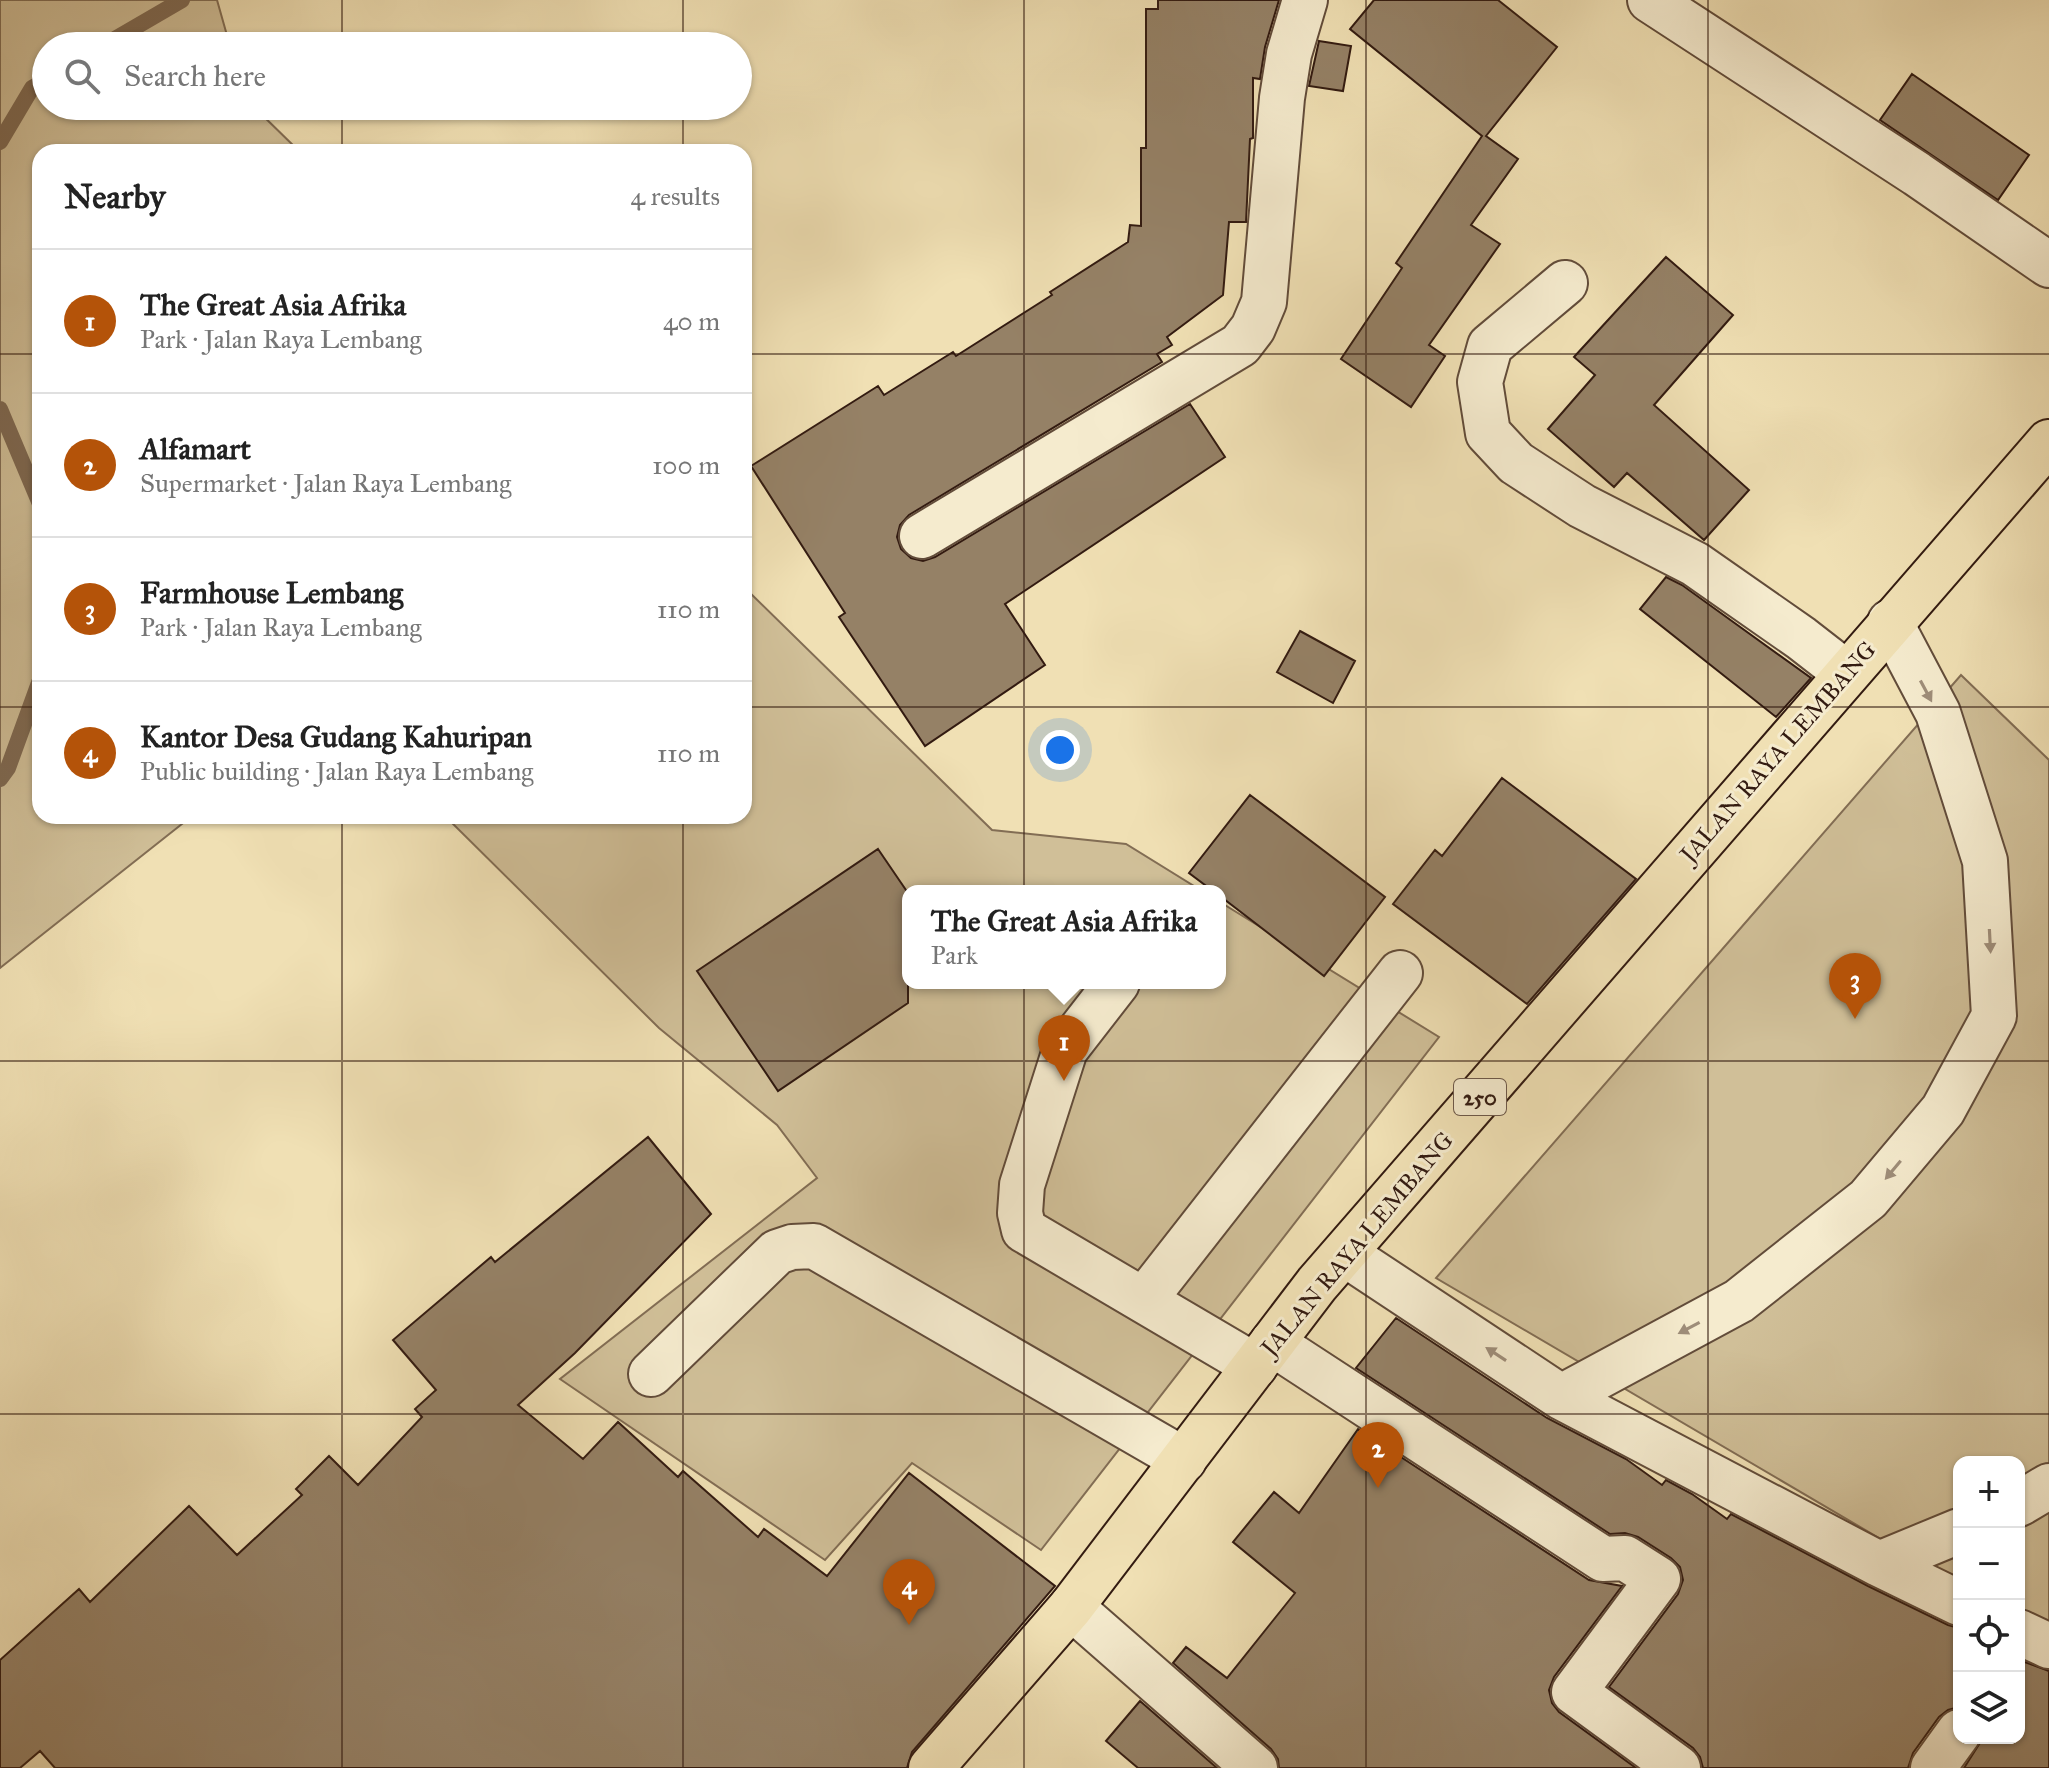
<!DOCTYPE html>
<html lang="en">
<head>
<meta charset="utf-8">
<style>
  :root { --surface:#fff; --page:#f6f6f6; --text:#222; --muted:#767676; --line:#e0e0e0; --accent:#b45309 }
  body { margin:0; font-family:"IM FELL Great Primer",serif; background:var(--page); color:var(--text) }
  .controls { position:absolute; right:24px; bottom:24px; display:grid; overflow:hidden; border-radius:16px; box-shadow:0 2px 6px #0004 }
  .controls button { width:72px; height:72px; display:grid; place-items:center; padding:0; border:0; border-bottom:2px solid var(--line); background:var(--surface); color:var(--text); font:40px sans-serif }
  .you { position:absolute; left:1060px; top:750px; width:28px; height:28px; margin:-20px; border:6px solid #fff; border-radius:50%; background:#1a73e8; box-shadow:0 0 0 12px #1a73e833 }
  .badge { display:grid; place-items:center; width:52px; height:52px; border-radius:50%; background:var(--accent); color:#fff; font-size:26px; font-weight:700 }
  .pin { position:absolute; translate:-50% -66px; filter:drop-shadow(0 2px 4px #0008) }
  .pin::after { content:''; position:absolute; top:42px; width:28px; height:24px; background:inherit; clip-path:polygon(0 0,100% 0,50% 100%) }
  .popup { position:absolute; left:902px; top:885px; width:324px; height:104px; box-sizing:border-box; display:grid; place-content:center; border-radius:16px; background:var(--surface); filter:drop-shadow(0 2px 6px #0005); font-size:26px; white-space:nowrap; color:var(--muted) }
  .popup b { font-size:30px; color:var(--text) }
  .popup::after { content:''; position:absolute; left:50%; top:100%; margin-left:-16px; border:16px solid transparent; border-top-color:var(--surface) }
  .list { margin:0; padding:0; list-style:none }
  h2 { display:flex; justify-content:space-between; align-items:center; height:104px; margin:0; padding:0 32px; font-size:34px }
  h2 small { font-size:26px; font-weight:400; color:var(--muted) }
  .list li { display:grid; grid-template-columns:52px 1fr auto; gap:24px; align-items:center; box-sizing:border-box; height:144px; padding:0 32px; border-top:2px solid var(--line) }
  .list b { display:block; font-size:30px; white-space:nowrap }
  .list p { margin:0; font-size:26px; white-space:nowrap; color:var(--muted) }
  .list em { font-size:26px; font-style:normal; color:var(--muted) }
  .icon { flex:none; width:44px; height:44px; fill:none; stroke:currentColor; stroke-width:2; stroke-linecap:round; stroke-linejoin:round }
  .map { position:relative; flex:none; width:2049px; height:1768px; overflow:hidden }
  .search { position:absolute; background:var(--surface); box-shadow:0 2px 6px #0004; left:32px; top:32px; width:720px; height:88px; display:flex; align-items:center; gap:20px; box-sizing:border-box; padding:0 28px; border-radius:44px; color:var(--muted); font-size:30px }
  .panel { position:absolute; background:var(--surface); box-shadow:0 2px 6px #0004; left:32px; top:144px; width:720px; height:680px; border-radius:24px }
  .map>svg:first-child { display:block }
</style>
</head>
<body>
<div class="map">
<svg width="2049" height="1768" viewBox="0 0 2049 1768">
  <rect width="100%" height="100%" fill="#f0e0b4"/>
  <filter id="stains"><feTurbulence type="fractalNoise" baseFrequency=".0025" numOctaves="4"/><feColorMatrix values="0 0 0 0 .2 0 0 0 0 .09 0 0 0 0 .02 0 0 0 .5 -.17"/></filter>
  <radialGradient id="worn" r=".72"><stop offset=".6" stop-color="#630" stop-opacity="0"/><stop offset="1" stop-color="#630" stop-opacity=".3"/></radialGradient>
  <path fill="#d0bf98" stroke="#826d54" stroke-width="2" d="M 0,0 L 217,0 L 230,46 L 46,46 L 46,106 L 253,106 L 300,152 L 40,152 L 40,816 L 192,816 L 0,968 Z
    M 744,587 L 992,830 L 1126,844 L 1202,891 L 908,891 L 908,983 L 1220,983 L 1220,902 L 1439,1037 L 1041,1550 L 912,1463 L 825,1560 L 560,1379 L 817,1178 L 777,1125 L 659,1028 L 445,816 L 744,816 Z
    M 1961,675 L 2049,760 L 2049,1637 L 2019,1620 L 2019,1462 L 1959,1462 L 1959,1585 L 1436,1278 Z"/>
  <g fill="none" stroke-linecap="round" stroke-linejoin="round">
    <path stroke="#7e6952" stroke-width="16" d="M 103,46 L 182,0
      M 0,142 L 32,88 L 46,80
      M 0,409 L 40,504
      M 0,779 L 8,768 L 40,680"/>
  </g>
  <path fill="#958166" stroke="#331b11" stroke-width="2" d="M 1158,0 L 1279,0 L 1265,47 L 1260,79 L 1253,78 L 1253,138 L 1250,139 L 1246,222 L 1229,222 L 1223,295 L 1167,337 L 1172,345 L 1157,354 L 1162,362 L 909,515 L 900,525 L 897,537 L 901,549 L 911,558 L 923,561 L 935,557 L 1190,404 L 1225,457 L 1005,604 L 1045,665 L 925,746 L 839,617 L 845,613 L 751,466 L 878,386 L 884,395 L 953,352 L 956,356 L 1052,295 L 1050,292 L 1128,242 L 1130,225 L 1141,226 L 1141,148 L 1146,148 L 1146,9 L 1158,9 Z
    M 1374,0 L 1498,0 L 1557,47 L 1486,136 L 1518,159 L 1471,225 L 1500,244 L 1429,345 L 1445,356 L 1411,407 L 1341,359 L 1402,268 L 1396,263 L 1482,136 L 1350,29 Z
    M 1319,41 L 1351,46 L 1343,91 L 1309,86 Z
    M 1912,74 L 2029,155 L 1998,200 L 1880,120 Z
    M 1666,257 L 1733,315 L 1654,405 L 1749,490 L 1704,540 L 1627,473 L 1614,487 L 1548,429 L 1595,375 L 1574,357 Z
    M 1666,577 L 1682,585 L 1811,678 L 1776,717 L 1640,609 Z
    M 1300,631 L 1355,661 L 1333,703 L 1277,672 Z
    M 1502,778 L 1636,879 L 1527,1004 L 1393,904 L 1435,850 L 1442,856 Z
    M 1250,795 L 1385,897 L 1324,976 L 1220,896 L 1220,891 L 1213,891 L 1189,873 Z
    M 878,849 L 908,893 L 908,1003 L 778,1091 L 697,971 Z
    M 648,1137 L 711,1214 L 575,1353 L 518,1405 L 583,1459 L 618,1422 L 678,1477 L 683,1471 L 758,1537 L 764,1529 L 827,1576 L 909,1473 L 1055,1586 L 912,1752 L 907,1768 L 55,1768 L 40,1751 L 20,1768 L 0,1768 L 0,1660 L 79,1589 L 90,1602 L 189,1506 L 237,1555 L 302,1495 L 296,1489 L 329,1456 L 358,1485 L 422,1417 L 415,1409 L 436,1390 L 393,1340 L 491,1257 L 495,1262 Z
    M 1396,1318 L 1547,1418 L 1626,1459 L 1662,1485 L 1666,1480 L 1692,1494 L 1727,1519 L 1731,1514 L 1868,1586 L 1948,1625 L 1959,1628 L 1959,1707 L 1948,1710 L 1939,1717 L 1913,1753 L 1908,1768 L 1703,1768 L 1700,1757 L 1693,1748 L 1609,1687 L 1678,1594 L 1683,1580 L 1680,1567 L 1671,1558 L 1638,1537 L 1625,1533 L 1610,1534 L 1356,1368 Z
    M 1358,1429 L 1589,1580 L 1622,1586 L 1554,1677 L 1549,1690 L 1552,1703 L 1559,1712 L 1636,1768 L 1279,1768 L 1278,1759 L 1271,1749 L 1173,1663 L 1186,1647 L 1227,1678 L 1295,1593 L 1233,1542 L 1274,1492 L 1299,1513 Z
    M 2022,1661 L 2049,1671 L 2049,1768 L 1964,1768 L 1983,1738 L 2019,1738 L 2019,1664 Z
    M 1140,1701 L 1217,1768 L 1138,1768 L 1106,1741 Z"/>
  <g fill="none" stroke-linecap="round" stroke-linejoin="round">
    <defs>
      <path id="minor" d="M 1650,0 L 1917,174 L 2049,265
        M 1565,283 L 1490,346 L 1480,382 L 1488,433 L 1516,463 L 1582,506 L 1695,564 L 1801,638 L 1846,673
        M 922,536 L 1240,345 L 1253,328 L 1264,302 L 1282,98 L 1289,54 L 1305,0
        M 1117,983 L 1065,1050 L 1022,1185 L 1020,1213 L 1024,1230 L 1255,1366
        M 1345,1254 L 1561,1397 L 1879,1564 L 1959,1603
        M 1144,1300 L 1400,973
        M 1272,1343 L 1603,1559 L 1625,1558 L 1658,1579 L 1574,1692 L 1678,1768
        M 651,1374 L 777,1252 L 792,1247 L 814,1246 L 1184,1460
        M 1561,1397 L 1739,1301 L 1868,1199 L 1943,1110 L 1994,1016 L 1985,861 L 1938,713 L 1890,622
        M 2019,1504 L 2049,1486
        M 1879,1564 L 1959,1531
        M 1071,1607 L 1255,1768
        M 2019,1632 L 2049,1646
        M 1933,1768 L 1959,1732"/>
      <path id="major" d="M 931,1768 L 1071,1607 L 1317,1284 L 2049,442"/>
    </defs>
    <use href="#minor" stroke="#624c3a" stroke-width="48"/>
    <use href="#major" stroke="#331b11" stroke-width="48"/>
    <use href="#minor" stroke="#f5ebce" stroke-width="44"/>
    <use href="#major" stroke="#f0e0b4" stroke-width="44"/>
  </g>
  <defs><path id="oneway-solid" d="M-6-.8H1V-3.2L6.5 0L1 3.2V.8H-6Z" transform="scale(2)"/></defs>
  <g fill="#9e8d79">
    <use href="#oneway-solid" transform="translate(1926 691) rotate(62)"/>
    <use href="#oneway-solid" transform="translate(1990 941) rotate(87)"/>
    <use href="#oneway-solid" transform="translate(1893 1170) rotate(130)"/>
    <use href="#oneway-solid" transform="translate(1689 1328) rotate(152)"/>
    <use href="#oneway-solid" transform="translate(1496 1354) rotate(-147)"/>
  </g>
  <path fill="none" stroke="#331b11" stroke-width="2" stroke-opacity="0.55" d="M 342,0 L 342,46M 683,0 L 683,46M 1024,0 L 1024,1768M 1366,0 L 1366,1768M 1708,0 L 1708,1768M 342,106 L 342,152M 683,106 L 683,152M 0,354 L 40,354M 744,354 L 2049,354M 0,707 L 40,707M 744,707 L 2049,707M 342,816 L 342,1768M 683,816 L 683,1768M 0,1061 L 2049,1061M 0,1414 L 2049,1414"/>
  <g text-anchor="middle" stroke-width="6" stroke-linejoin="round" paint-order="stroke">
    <rect fill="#f5ebce" stroke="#6d594a" stroke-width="2" x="1454" y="1079" width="52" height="36" rx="6"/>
    <g font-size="22" font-weight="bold" fill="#331b11">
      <text x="1480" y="1105">250</text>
    </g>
    <g font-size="24" fill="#331b11" stroke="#f5ebce">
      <text transform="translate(1778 752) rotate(-49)" y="8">JALAN RAYA LEMBANG</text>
      <text transform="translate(1357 1244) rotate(-50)" y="8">JALAN RAYA LEMBANG</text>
    </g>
  </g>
  <rect width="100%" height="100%" filter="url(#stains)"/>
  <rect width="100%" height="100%" fill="url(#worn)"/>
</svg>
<div class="controls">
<button>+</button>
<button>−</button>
<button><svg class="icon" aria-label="locate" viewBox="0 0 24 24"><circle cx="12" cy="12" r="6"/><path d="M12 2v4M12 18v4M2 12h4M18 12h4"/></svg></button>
<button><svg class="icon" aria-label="layers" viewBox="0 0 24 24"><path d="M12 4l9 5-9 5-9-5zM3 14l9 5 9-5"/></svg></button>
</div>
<div class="you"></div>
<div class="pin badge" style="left:1064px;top:1081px">1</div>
<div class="popup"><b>The Great Asia Afrika</b>Park</div>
<div class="pin badge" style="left:1378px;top:1488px">2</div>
<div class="pin badge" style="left:1855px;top:1019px">3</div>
<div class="pin badge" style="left:909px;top:1625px">4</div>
<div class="search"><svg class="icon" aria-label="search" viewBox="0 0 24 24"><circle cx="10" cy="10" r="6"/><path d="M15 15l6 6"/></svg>Search here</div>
<section class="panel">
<h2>Nearby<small>4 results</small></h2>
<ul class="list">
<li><span class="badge">1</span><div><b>The Great Asia Afrika</b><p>Park · Jalan Raya Lembang</p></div><em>40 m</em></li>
<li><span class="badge">2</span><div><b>Alfamart</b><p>Supermarket · Jalan Raya Lembang</p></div><em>100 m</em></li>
<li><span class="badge">3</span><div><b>Farmhouse Lembang</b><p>Park · Jalan Raya Lembang</p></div><em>110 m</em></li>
<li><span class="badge">4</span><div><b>Kantor Desa Gudang Kahuripan</b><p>Public building · Jalan Raya Lembang</p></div><em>110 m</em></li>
</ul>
</section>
</div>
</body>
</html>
